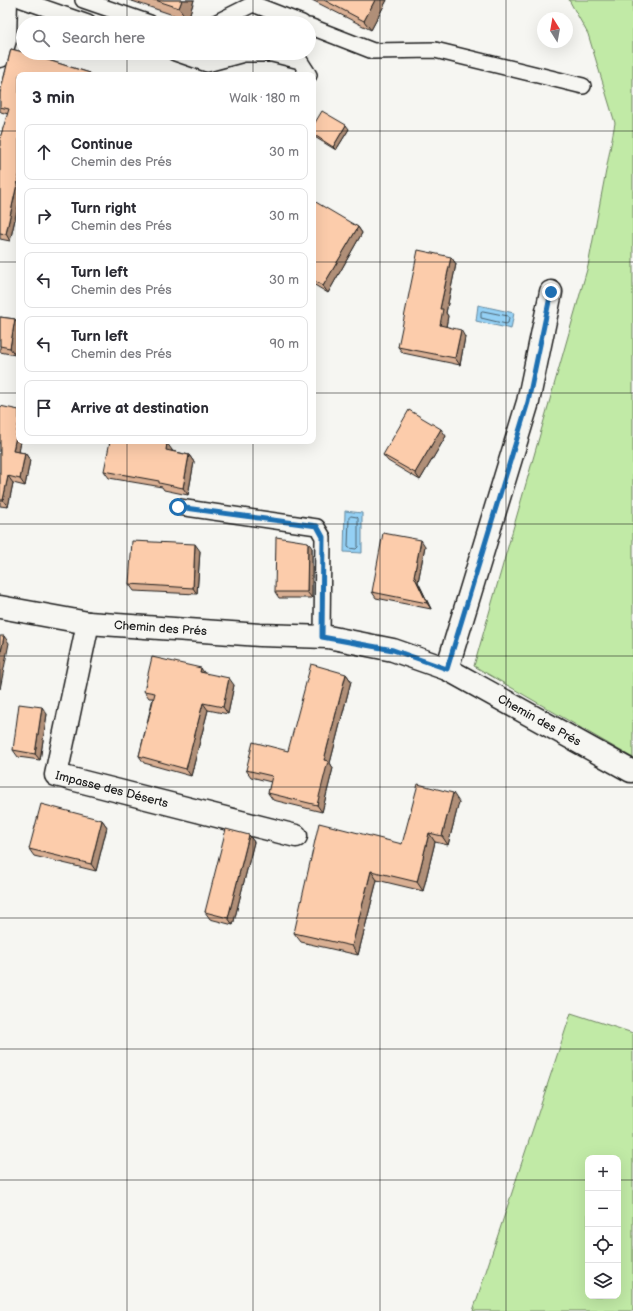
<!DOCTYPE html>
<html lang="en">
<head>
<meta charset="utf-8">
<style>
  :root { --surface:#fff; --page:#f7f7f7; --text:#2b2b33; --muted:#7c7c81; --line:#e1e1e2 }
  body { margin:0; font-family:"Balsamiq Sans",sans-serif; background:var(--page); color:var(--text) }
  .controls { position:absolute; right:12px; bottom:12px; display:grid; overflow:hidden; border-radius:8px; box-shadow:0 4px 16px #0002 }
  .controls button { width:36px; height:36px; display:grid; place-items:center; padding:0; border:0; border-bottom:1px solid var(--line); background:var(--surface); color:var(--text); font:20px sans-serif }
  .compass { position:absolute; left:537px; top:12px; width:36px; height:36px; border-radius:50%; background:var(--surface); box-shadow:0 4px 16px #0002; rotate:349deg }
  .stop { position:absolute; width:12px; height:12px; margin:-9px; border:3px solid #1f6fb2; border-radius:50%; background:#fff }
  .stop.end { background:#1f6fb2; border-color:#fff; box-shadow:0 1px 4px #0008 }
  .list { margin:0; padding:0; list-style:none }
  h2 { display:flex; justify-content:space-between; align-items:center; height:52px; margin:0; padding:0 16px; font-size:17px }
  h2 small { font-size:13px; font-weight:400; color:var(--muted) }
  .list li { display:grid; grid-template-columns:26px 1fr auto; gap:12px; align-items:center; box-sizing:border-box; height:56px; margin:0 8px 8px; padding:0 8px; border:1px solid var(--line); border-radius:8px }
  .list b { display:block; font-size:15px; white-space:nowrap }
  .list p { margin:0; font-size:13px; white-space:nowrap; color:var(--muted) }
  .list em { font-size:13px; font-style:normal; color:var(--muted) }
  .icon { flex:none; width:22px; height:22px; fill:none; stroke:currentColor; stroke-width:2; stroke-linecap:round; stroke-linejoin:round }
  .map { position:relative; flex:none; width:633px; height:1311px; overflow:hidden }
  .search { position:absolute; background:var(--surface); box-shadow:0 4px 16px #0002; left:16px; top:16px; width:300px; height:44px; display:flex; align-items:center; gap:10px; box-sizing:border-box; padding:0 14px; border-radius:22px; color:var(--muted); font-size:15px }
  .panel { position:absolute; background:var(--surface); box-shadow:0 4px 16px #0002; left:16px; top:72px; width:300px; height:372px; border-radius:8px }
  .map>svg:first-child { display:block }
</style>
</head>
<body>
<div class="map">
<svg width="633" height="1311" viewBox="0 0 633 1311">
  <rect width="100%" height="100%" fill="#f6f6f2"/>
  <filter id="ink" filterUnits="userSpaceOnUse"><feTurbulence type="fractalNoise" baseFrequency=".025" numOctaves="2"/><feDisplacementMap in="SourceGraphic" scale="8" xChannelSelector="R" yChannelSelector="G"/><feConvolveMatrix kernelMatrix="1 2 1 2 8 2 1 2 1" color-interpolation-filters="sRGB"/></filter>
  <g filter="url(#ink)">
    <path fill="#c1eaa6" stroke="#6e8361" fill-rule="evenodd" d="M 569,0 L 633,0 L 633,758 L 474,666 L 588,266 L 615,123 L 588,34 Z
      M 571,1013 L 633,1033 L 633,1311 L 473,1311 ZM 588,1158 L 618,1158 L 618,1296 L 588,1296 Z"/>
    <path fill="#94d0f4" stroke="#64889e" d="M 478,305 L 514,313 L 511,329 L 476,321 Z
      M 345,511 L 362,513 L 362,553 L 344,552 Z"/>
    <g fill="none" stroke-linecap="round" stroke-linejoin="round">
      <path stroke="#4c6472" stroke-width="1" d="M 483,311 L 508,316 L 509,318 L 508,323 L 506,324 L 481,318 L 481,312 Z
        M 351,516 L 357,517 L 358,518 L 358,547 L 356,549 L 349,548 L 348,547 L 349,518 Z"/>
      <defs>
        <path id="service" d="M 22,0 L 88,23
          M 83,0 L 150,23
          M 215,23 L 253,4 L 302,23
          M 309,26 L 373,51 L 435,50 L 583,86
          M 175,53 L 207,64 L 244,54 L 272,54 L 300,61 L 309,75
          M 179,507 L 317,527 L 323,537 L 322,637"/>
        <g id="minor">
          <path d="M 0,56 L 5,40 L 6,0"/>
          <path id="s1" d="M 0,607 L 88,623 L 260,635 L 328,637 L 393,650 L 447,669 L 631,771"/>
          <path id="s2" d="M 88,623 L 56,775 L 296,836"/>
          <path d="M 447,669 L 528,402 L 551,292"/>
        </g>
      </defs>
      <use href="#service" stroke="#1c1c1c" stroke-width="18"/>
      <use href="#minor" stroke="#1c1c1c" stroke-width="25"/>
      <use href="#service" stroke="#f6f6f2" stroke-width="15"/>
      <use href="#minor" stroke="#f6f6f2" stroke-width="22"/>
    </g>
    <path fill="#d9af93" stroke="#1c1c1c" d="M 129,0 L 194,0 L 188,20 Z
      M 312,0 L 387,0 L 371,30 Z
      M 11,49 L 23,52 L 23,53 L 25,53 L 90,73 L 91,75 L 19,75 L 19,202 L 10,241 L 0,239 L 0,138 L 8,114 L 1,112 L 0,111 L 0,93 Z
      M 313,126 L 349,129 L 336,150 L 313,136 Z
      M 313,204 L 358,227 L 362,233 L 328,293 L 313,284 Z
      M 451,257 L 456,264 L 446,313 L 448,316 L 446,327 L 465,337 L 460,365 L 403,353 L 398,347 Z
      M 0,317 L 15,319 L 19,325 L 19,332 L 15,355 L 0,352 Z
      M 0,406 L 19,441 L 21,441 L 19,452 L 25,453 L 30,460 L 25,486 L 13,483 L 8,507 L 0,506 Z
      M 446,436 L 420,480 L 388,461 L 383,455 Z
      M 172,450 L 172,451 L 189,455 L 194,462 L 188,495 L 164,490 L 162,487 L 109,478 L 104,471 Z
      M 425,546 L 418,582 L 431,609 L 376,598 L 372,592 Z
      M 312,548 L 312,598 L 279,598 L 275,592 Z
      M 200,551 L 197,594 L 134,591 L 129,584 Z
      M 204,673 L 234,685 L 228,714 L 208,710 L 191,776 L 144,763 L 139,756 L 153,698 L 149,698 L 144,691 Z
      M 346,674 L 351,681 L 330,763 L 333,768 L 322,812 L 273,800 L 268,793 L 271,782 L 251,777 L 246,770 L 288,751 Z
      M 47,714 L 40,760 L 18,757 L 13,750 Z
      M 459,802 L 448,845 L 435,842 L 423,891 L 377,880 L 358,955 L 301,942 L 294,933 L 402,844 Z
      M 102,820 L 107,827 L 96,871 L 34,856 L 29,849 Z
      M 249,835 L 254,842 L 233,925 L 210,919 L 205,912 Z"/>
    <path fill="#b08f78" stroke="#1c1c1c" d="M 182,0 L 194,0 L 188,20 L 179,8 Z
      M 375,0 L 387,0 L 371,30 L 364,21 Z
      M 346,125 L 349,129 L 336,150 L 333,147 Z
      M 19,175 L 19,202 L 10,241 L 6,234 Z
      M 358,227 L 362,233 L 328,293 L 323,286 Z
      M 451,257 L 456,264 L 446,313 L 448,316 L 445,332 L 440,325 L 440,309 Z
      M 15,319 L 19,325 L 19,332 L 15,355 L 10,348 Z
      M 461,330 L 465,337 L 460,365 L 455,358 Z
      M 19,421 L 19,441 L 21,441 L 18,458 L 13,451 Z
      M 441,429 L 446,436 L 420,480 L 415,473 Z
      M 167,443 L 172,450 L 171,457 L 166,450 Z
      M 25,453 L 30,460 L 25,486 L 20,479 Z
      M 189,455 L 194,462 L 188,495 L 183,488 Z
      M 8,476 L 13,483 L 8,507 L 3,500 Z
      M 421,540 L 425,546 L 418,582 L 431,609 L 427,603 L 414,576 Z
      M 308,542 L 312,548 L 312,598 L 307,592 Z
      M 195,544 L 200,551 L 197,594 L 193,588 Z
      M 4,636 L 9,643 L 0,689 L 0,657 Z
      M 201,668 L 205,674 L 200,672 Z
      M 346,674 L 351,681 L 330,763 L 333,768 L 322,812 L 317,805 L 324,760 Z
      M 229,678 L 234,685 L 228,714 L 223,707 Z
      M 203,703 L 208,710 L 191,776 L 186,769 Z
      M 42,707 L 47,714 L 40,760 L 35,754 Z
      M 453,793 L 459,802 L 448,845 L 442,836 Z
      M 102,820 L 107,827 L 96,871 L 91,864 Z
      M 429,833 L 435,842 L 423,891 L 417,882 Z
      M 249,835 L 254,842 L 233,925 L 228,918 Z
      M 371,871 L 377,880 L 358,955 L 352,946 Z"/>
    <path fill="#fcccab" stroke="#1c1c1c" d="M 155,0 L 182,0 L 179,8 Z
      M 324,0 L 375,0 L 364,21 Z
      M 11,49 L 23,52 L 23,53 L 25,53 L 90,73 L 90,75 L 19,75 L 19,175 L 6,234 L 0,233 L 0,138 L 9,109 L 0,107 L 0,93 Z
      M 322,111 L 346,125 L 333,147 L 313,134 L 313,126 Z
      M 314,201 L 358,227 L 323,286 L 313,280 L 313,204 Z
      M 418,250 L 451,257 L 440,309 L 443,309 L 440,325 L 461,330 L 455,358 L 398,347 Z
      M 0,317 L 15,319 L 10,348 L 0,346 Z
      M 0,406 L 19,410 L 19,421 L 13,451 L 25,453 L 20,479 L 8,476 L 3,500 L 0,500 Z
      M 409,410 L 441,429 L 415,473 L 383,455 Z
      M 110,441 L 158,441 L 167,443 L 166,450 L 189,455 L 183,488 L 159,483 L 159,481 L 104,471 Z
      M 383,533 L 421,540 L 414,576 L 427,603 L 372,592 Z
      M 276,537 L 308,542 L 307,592 L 275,592 Z
      M 132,541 L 195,544 L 193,588 L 129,584 Z
      M 0,636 L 4,636 L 0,657 Z
      M 152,657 L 201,668 L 200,672 L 229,678 L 223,707 L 203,703 L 186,769 L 139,756 L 155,693 L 144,691 Z
      M 311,664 L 346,674 L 324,760 L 328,761 L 317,805 L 268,793 L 272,776 L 246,770 L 253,742 L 288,751 Z
      M 19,704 L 42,707 L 35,754 L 13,750 Z
      M 418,784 L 453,793 L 442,836 L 429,833 L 417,882 L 371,871 L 352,946 L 294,933 L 319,823 L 402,844 Z
      M 41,804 L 102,820 L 91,864 L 29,849 Z
      M 226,829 L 249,835 L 228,918 L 205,912 Z"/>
  </g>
  <g fill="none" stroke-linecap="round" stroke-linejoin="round" filter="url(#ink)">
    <path stroke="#1f6fb2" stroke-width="5" d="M 178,507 L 317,526 L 323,537 L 322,637 L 393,650 L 447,669 L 528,402 L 551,292"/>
  </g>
  <path fill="none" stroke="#1c1c1c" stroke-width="1" stroke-opacity="0.55" d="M 127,0 L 127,23M 253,0 L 253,23M 380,0 L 380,1311M 506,0 L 506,1311M 127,53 L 127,75M 253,53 L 253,75M 0,131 L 19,131M 313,131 L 633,131M 0,262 L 19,262M 313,262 L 633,262M 0,393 L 19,393M 313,393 L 633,393M 127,441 L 127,1311M 253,441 L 253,1311M 0,524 L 633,524M 0,656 L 633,656M 0,787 L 633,787M 0,918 L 633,918M 0,1049 L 633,1049M 0,1180 L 588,1180M 618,1180 L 633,1180"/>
  <g text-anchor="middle" stroke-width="4" stroke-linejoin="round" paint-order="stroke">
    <g font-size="12" fill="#1c1c1c" stroke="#f6f6f2">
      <text dy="4" stroke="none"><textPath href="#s1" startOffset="162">Chemin des Prés</textPath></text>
      <text dy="4" stroke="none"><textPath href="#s1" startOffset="559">Chemin des Prés</textPath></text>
      <text dy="4" stroke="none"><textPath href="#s2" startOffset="213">Impasse des Déserts</textPath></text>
    </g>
  </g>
</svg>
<div class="controls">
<button>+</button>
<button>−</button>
<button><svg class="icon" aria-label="locate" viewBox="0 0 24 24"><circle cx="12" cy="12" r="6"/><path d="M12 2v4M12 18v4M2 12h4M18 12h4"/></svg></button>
<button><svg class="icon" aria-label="layers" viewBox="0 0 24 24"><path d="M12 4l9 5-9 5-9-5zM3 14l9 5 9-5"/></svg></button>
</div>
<svg class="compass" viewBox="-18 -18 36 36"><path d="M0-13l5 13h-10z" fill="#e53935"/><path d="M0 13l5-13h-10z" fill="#7c7c81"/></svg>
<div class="stop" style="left:178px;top:507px"></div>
<div class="stop end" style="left:551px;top:292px"></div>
<div class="search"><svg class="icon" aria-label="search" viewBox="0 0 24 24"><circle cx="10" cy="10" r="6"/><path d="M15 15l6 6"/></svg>Search here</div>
<section class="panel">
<h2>3 min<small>Walk · 180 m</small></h2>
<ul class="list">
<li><svg class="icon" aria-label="ahead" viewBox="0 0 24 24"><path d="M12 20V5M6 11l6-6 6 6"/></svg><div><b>Continue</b><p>Chemin des Prés</p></div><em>30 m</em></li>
<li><svg class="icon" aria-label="right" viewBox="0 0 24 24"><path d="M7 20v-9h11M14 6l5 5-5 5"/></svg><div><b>Turn right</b><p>Chemin des Prés</p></div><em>30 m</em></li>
<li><svg class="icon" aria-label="left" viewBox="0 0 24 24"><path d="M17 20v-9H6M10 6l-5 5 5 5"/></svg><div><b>Turn left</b><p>Chemin des Prés</p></div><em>30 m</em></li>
<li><svg class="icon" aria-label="left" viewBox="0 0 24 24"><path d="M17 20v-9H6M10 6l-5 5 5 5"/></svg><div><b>Turn left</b><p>Chemin des Prés</p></div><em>90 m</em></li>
<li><svg class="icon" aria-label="arrive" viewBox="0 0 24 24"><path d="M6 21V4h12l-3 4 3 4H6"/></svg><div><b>Arrive at destination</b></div></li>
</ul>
</section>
</div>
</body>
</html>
